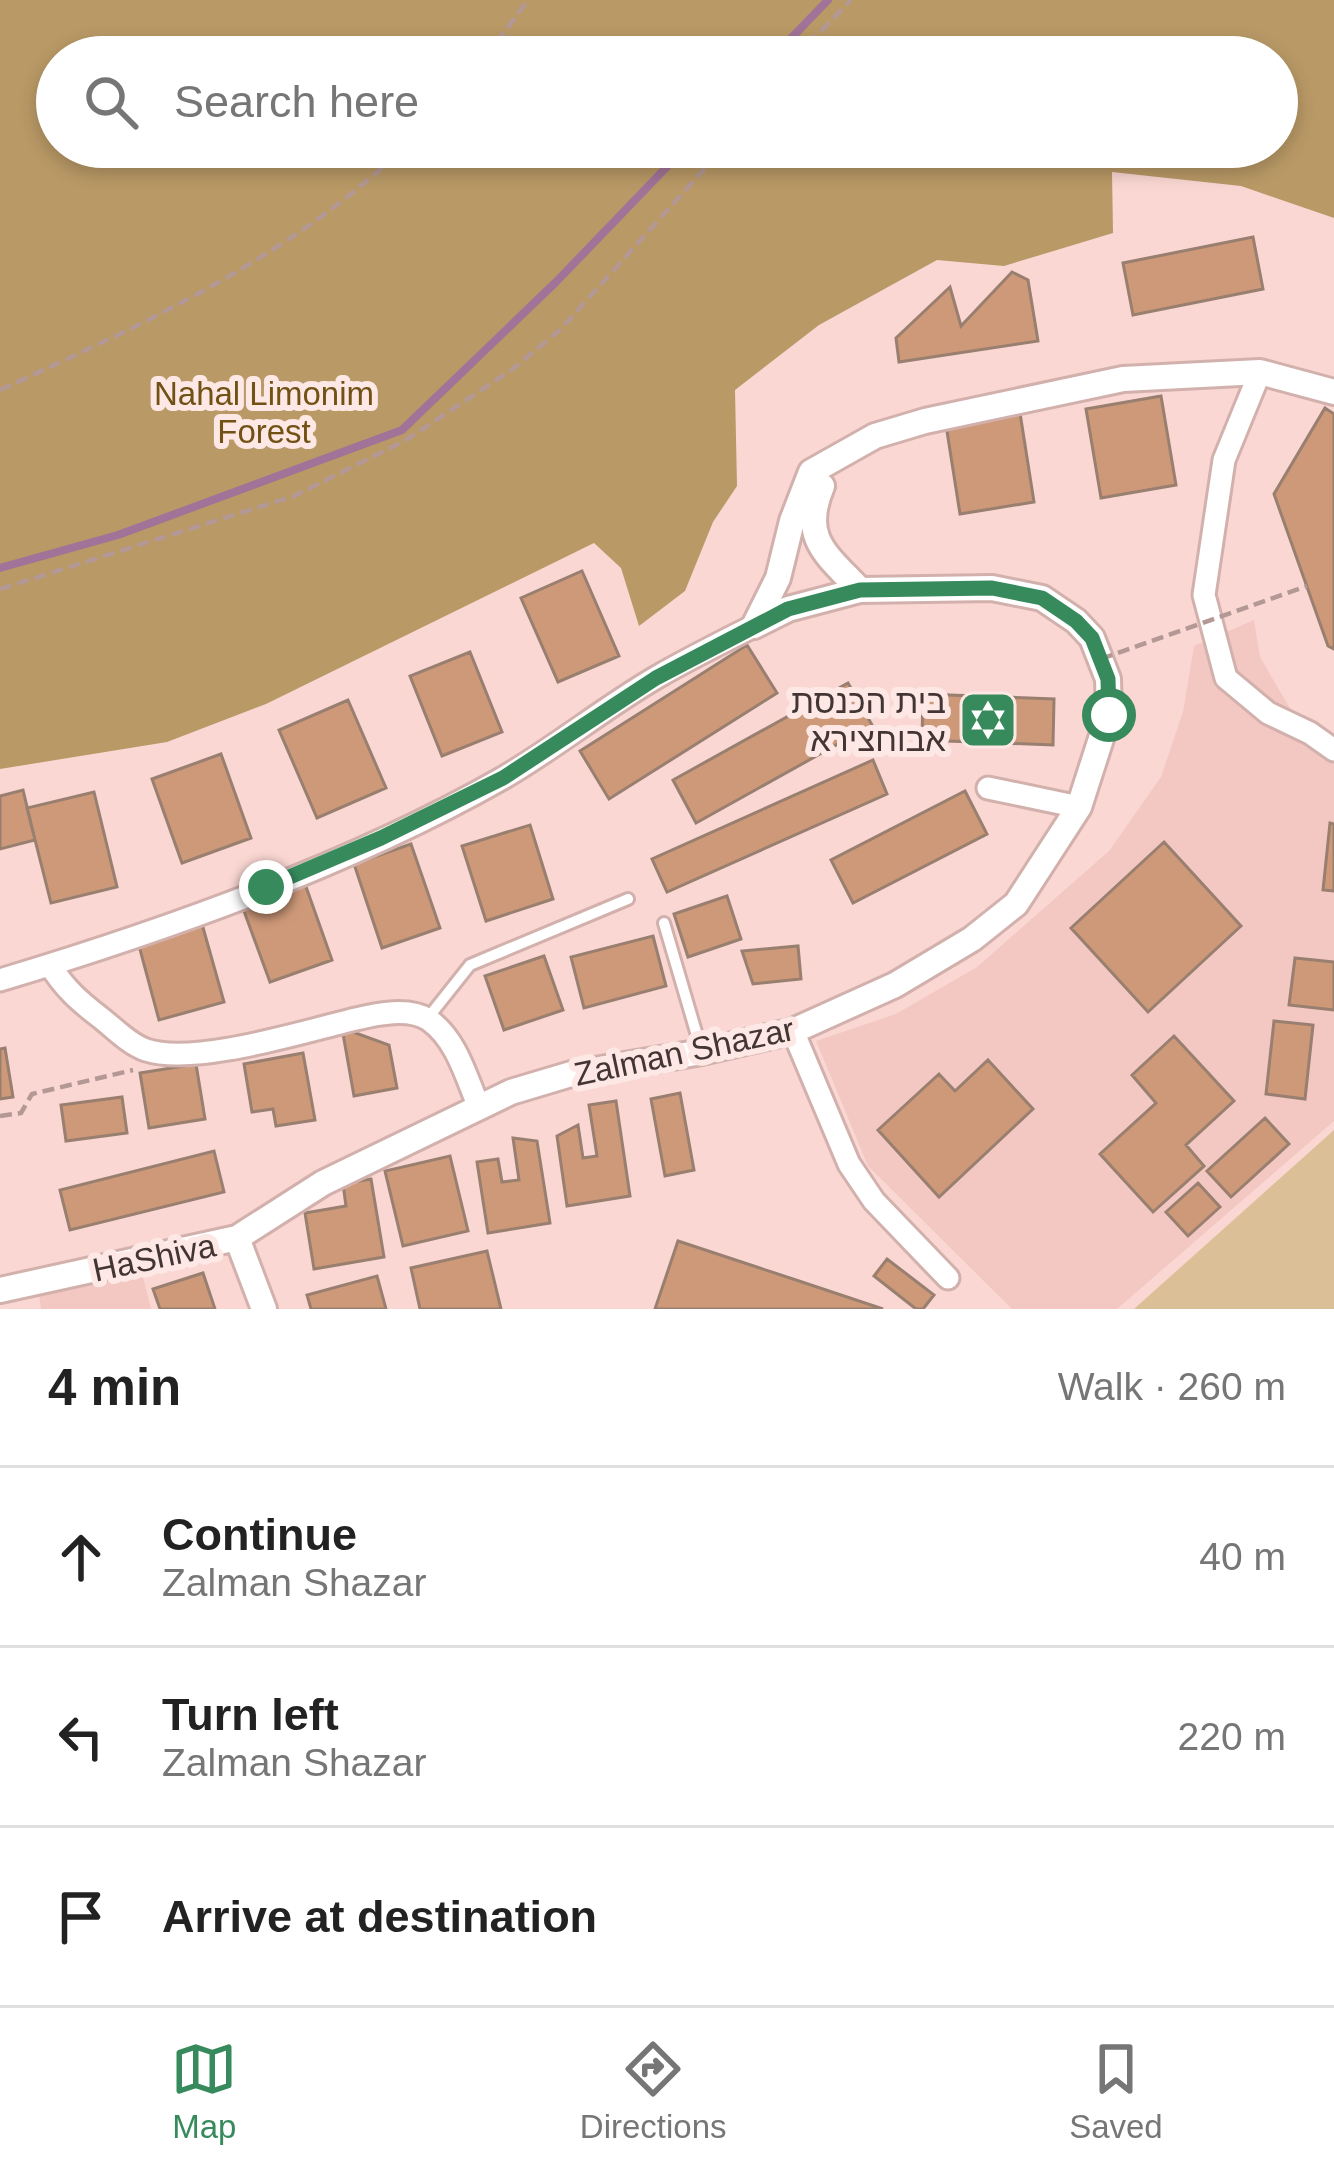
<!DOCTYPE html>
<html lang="en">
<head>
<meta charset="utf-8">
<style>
  :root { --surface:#fff; --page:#f6f6f6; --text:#222; --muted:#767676; --line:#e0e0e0; --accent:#368a5c }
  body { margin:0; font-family:Arial,"Noto Sans Hebrew",sans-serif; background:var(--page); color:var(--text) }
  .stop { position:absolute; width:36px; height:36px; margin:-27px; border:9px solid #368a5c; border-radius:50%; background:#fff }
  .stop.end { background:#368a5c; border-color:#fff; box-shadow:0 3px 12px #0008 }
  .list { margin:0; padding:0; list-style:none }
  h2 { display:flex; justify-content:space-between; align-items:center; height:156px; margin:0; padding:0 48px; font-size:51px }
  h2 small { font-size:39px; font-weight:400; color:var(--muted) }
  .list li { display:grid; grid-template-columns:78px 1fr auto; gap:36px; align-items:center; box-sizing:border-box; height:180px; padding:0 48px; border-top:3px solid var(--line) }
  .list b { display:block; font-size:45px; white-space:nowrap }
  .list p { margin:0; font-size:39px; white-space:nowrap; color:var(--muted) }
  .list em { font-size:39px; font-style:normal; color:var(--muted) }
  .icon { flex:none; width:66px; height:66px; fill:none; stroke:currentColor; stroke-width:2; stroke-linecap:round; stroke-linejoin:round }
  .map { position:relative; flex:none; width:1334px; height:1309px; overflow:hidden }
  .search { position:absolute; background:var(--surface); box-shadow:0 6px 18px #0003; left:36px; right:36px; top:36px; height:132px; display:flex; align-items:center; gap:30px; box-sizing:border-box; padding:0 42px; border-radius:66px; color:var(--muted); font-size:45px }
  .sheet { height:696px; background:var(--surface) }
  nav { display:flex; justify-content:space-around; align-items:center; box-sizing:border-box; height:168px; border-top:3px solid var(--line); background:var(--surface); font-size:33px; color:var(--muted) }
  nav a { display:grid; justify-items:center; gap:6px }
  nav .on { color:var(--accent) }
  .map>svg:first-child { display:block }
</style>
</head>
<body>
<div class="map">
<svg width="1334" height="1309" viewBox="0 0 1334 1309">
  <rect width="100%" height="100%" fill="#fad7d3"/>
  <path fill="#f3c8c3" d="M 1254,620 L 1260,657 L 1295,717 L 1334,745 L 1334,1121 L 1117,1309 L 1012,1309 L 868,1166 L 816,1041 L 896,1014 L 977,967 L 1109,851 L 1161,777 L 1183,712 L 1194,646 Z
    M 142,1273 L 151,1309 L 41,1309 L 39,1296 Z"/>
  <path fill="#dbc097" d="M 1334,1130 L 1334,1309 L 1134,1309 Z"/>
  <path fill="#b99966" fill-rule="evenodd" d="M 0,0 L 1334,0 L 1334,218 L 1241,186 L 1112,172 L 1113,233 L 1004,266 L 937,260 L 819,325 L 735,390 L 737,486 L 713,522 L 685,591 L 639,626 L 621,568 L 594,543 L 266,704 L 167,742 L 0,769 ZM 57,57 L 1277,57 L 1277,147 L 57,147 Z"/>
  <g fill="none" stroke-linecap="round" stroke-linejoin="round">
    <path stroke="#a27398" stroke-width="8" d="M 773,57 L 828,0
      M 0,568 L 118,535 L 402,430 L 556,282 L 686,147"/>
  </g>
  <path fill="#ce9979" stroke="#997f6f" stroke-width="3" d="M 1253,237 L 1263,289 L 1133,315 L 1123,263 Z
    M 1012,272 L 1028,280 L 1038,341 L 899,362 L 896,338 L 950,287 L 961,326 Z
    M 1161,396 L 1176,485 L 1101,498 L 1086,409 Z
    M 1325,408 L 1334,414 L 1334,649 L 1328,646 L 1274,494 Z
    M 1020,413 L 1034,502 L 960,514 L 946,425 Z
    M 582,571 L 619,656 L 558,682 L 521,598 Z
    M 747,645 L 777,693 L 609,799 L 580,751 Z
    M 470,652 L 502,732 L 442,756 L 410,676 Z
    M 848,683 L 872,725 L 696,823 L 673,780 Z
    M 923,694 L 1054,699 L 1053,745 L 922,740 Z
    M 348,700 L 386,788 L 317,818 L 279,730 Z
    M 221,754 L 251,838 L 182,863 L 152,779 Z
    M 873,760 L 887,794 L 667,892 L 652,859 Z
    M 23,790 L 35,840 L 0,849 L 0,796 Z
    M 965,791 L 987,834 L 853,903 L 831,860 Z
    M 94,792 L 117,887 L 51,903 L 27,808 Z
    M 1330,823 L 1334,824 L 1334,891 L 1323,890 Z
    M 530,825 L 553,899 L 486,921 L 462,846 Z
    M 1164,842 L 1241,926 L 1148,1012 L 1071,928 Z
    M 411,844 L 440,928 L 382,948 L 354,864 Z
    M 304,881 L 332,960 L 270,982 L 241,903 Z
    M 727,896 L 741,939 L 688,957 L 674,914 Z
    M 202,924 L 224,1002 L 159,1020 L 138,942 Z
    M 653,936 L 666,986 L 584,1008 L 571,957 Z
    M 798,946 L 801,979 L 753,984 L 742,951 Z
    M 544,956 L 563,1010 L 504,1030 L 485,976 Z
    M 1295,958 L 1334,962 L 1334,1010 L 1289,1005 Z
    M 1274,1021 L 1313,1025 L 1305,1099 L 1266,1094 Z
    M 342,1028 L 389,1045 L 397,1088 L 354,1096 Z
    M 1174,1036 L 1234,1101 L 1186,1145 L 1204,1166 L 1153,1212 L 1100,1154 L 1156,1103 L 1132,1075 Z
    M 5,1048 L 13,1097 L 0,1099 L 0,1049 Z
    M 303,1053 L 315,1120 L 276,1126 L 273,1109 L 252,1112 L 244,1064 Z
    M 988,1060 L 1033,1109 L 939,1197 L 878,1130 L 939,1074 L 955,1091 Z
    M 196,1064 L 205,1119 L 149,1128 L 140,1073 Z
    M 680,1093 L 694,1170 L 665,1176 L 651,1099 Z
    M 122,1097 L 127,1133 L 66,1141 L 61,1105 Z
    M 616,1101 L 630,1196 L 567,1206 L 557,1136 L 578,1125 L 583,1158 L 597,1156 L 589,1105 Z
    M 1265,1118 L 1289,1144 L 1231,1197 L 1207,1171 Z
    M 513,1138 L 537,1141 L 550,1223 L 488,1233 L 477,1162 L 498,1159 L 502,1182 L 519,1180 Z
    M 214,1151 L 224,1192 L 70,1230 L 60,1190 Z
    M 450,1156 L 468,1231 L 403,1246 L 385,1171 Z
    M 371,1179 L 384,1257 L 314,1269 L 305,1213 L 346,1206 L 343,1184 Z
    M 1198,1183 L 1220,1207 L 1188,1236 L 1166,1212 Z
    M 678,1241 L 799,1281 L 883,1309 L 655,1309 Z
    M 487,1251 L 501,1309 L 420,1309 L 411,1268 Z
    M 887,1259 L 934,1295 L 923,1309 L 916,1309 L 874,1276 Z
    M 203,1273 L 215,1309 L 160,1309 L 153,1289 Z
    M 377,1276 L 386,1309 L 311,1309 L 307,1295 Z"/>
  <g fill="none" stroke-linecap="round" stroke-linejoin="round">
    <defs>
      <path id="service" d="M 664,923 L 701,1049
        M 427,1019 L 470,965 L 628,899"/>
      <path id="minor" d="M 1260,372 L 1224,460 L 1204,595 L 1226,678 L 1268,713 L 1310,733 L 1334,750
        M 988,788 L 1079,807
        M 50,965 C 64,988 80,1002 101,1018 C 115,1029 129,1044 146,1050 C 195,1066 305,1031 356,1019 C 377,1014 409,1007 429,1020 C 457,1040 466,1077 479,1107
        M 0,980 C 167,930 352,864 503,778 C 556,747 604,708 657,677 C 688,659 722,642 754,626
        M 793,1031 L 849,1164 L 874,1201 L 948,1278"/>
      <path id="tertiary" d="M 822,486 C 800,538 826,554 860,590
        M 754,626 L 778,578 L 792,521 L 811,472 L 875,436 L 925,421 L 1123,379 L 1260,372 L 1334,392
        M 237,1238 L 264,1309
        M 0,1290 L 237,1238 L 323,1183 L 511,1092 L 571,1074 L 702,1052 L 793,1031 L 895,985 L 972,939 L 1016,904 L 1079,807 L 1109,714 L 1108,679 L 1092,638 L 1076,621 L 1042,598 L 992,588 L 860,590 L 788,609 L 754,626"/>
    </defs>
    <use href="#service" stroke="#d2b1ad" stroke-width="16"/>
    <use href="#minor" stroke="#d2b1ad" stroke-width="27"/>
    <use href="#tertiary" stroke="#d2b1ad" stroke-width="30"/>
    <path stroke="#b39895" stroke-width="4.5" stroke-dasharray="12 6" stroke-linecap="butt" d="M 486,57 L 528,0
      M 796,57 L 851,0
      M 0,390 C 146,323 287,259 405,147
      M 0,589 L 294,496 L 406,440 L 510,371 L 560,330 L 724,147
      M 0,1116 L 21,1113 L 32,1094 L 133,1070"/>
    <use href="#service" stroke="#fff" stroke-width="10"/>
    <use href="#minor" stroke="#fff" stroke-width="21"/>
    <use href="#tertiary" stroke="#fff" stroke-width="24"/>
    <path stroke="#b39895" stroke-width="4.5" stroke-dasharray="12 6" stroke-linecap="butt" d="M 1101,659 L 1307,586"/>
  </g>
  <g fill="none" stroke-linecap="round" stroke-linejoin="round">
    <path stroke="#368a5c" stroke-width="15" d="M 266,887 L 381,838 L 503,778 L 656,678 L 788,609 L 860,590 L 992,588 L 1042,598 L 1076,621 L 1092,638 L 1108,679 L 1109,715"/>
  </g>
  <defs>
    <symbol id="synagogue-square" viewBox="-11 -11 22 22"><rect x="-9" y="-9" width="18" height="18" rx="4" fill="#368a5c" stroke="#fde8e5"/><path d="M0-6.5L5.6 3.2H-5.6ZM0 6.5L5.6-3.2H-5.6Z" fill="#fff"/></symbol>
  </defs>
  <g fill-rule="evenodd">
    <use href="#synagogue-square" x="955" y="687" width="66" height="66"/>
  </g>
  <g text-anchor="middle" stroke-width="12" stroke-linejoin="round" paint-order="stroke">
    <g font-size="33" fill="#725114" stroke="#fde8e5">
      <text x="264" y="405">Nahal Limonim<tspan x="264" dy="38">Forest</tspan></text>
    </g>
    <g font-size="33" fill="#423533" stroke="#fde8e5" text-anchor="end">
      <text x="946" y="713">בית הכנסת<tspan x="946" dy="38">אבוחצירא</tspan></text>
    </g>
    <g font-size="33" fill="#423533" stroke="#fde8e5">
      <text transform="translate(684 1051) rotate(-12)" y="12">Zalman Shazar</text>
      <text transform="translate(154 1257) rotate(-12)" y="12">HaShiva</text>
    </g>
  </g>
</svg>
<div class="stop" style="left:1109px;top:715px"></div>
<div class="stop end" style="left:266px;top:887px"></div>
<div class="search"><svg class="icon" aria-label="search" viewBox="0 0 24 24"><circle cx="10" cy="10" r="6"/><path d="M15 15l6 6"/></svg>Search here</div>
</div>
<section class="sheet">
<h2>4 min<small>Walk · 260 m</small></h2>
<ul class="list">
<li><svg class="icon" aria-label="ahead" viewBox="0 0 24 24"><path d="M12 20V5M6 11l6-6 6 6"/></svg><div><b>Continue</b><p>Zalman Shazar</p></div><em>40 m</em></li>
<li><svg class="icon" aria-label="left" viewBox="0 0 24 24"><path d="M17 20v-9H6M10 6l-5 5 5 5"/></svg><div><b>Turn left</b><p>Zalman Shazar</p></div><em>220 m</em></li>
<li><svg class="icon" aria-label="arrive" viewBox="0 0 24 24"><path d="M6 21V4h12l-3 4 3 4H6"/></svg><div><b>Arrive at destination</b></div></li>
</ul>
</section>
<nav>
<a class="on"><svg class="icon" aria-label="map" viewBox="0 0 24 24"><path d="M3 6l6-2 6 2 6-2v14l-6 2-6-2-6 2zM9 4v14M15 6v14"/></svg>Map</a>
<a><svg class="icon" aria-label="directions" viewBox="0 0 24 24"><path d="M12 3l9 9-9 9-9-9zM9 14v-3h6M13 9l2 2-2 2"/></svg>Directions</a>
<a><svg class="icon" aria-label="saved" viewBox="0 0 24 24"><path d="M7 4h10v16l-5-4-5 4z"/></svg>Saved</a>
</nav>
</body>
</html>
